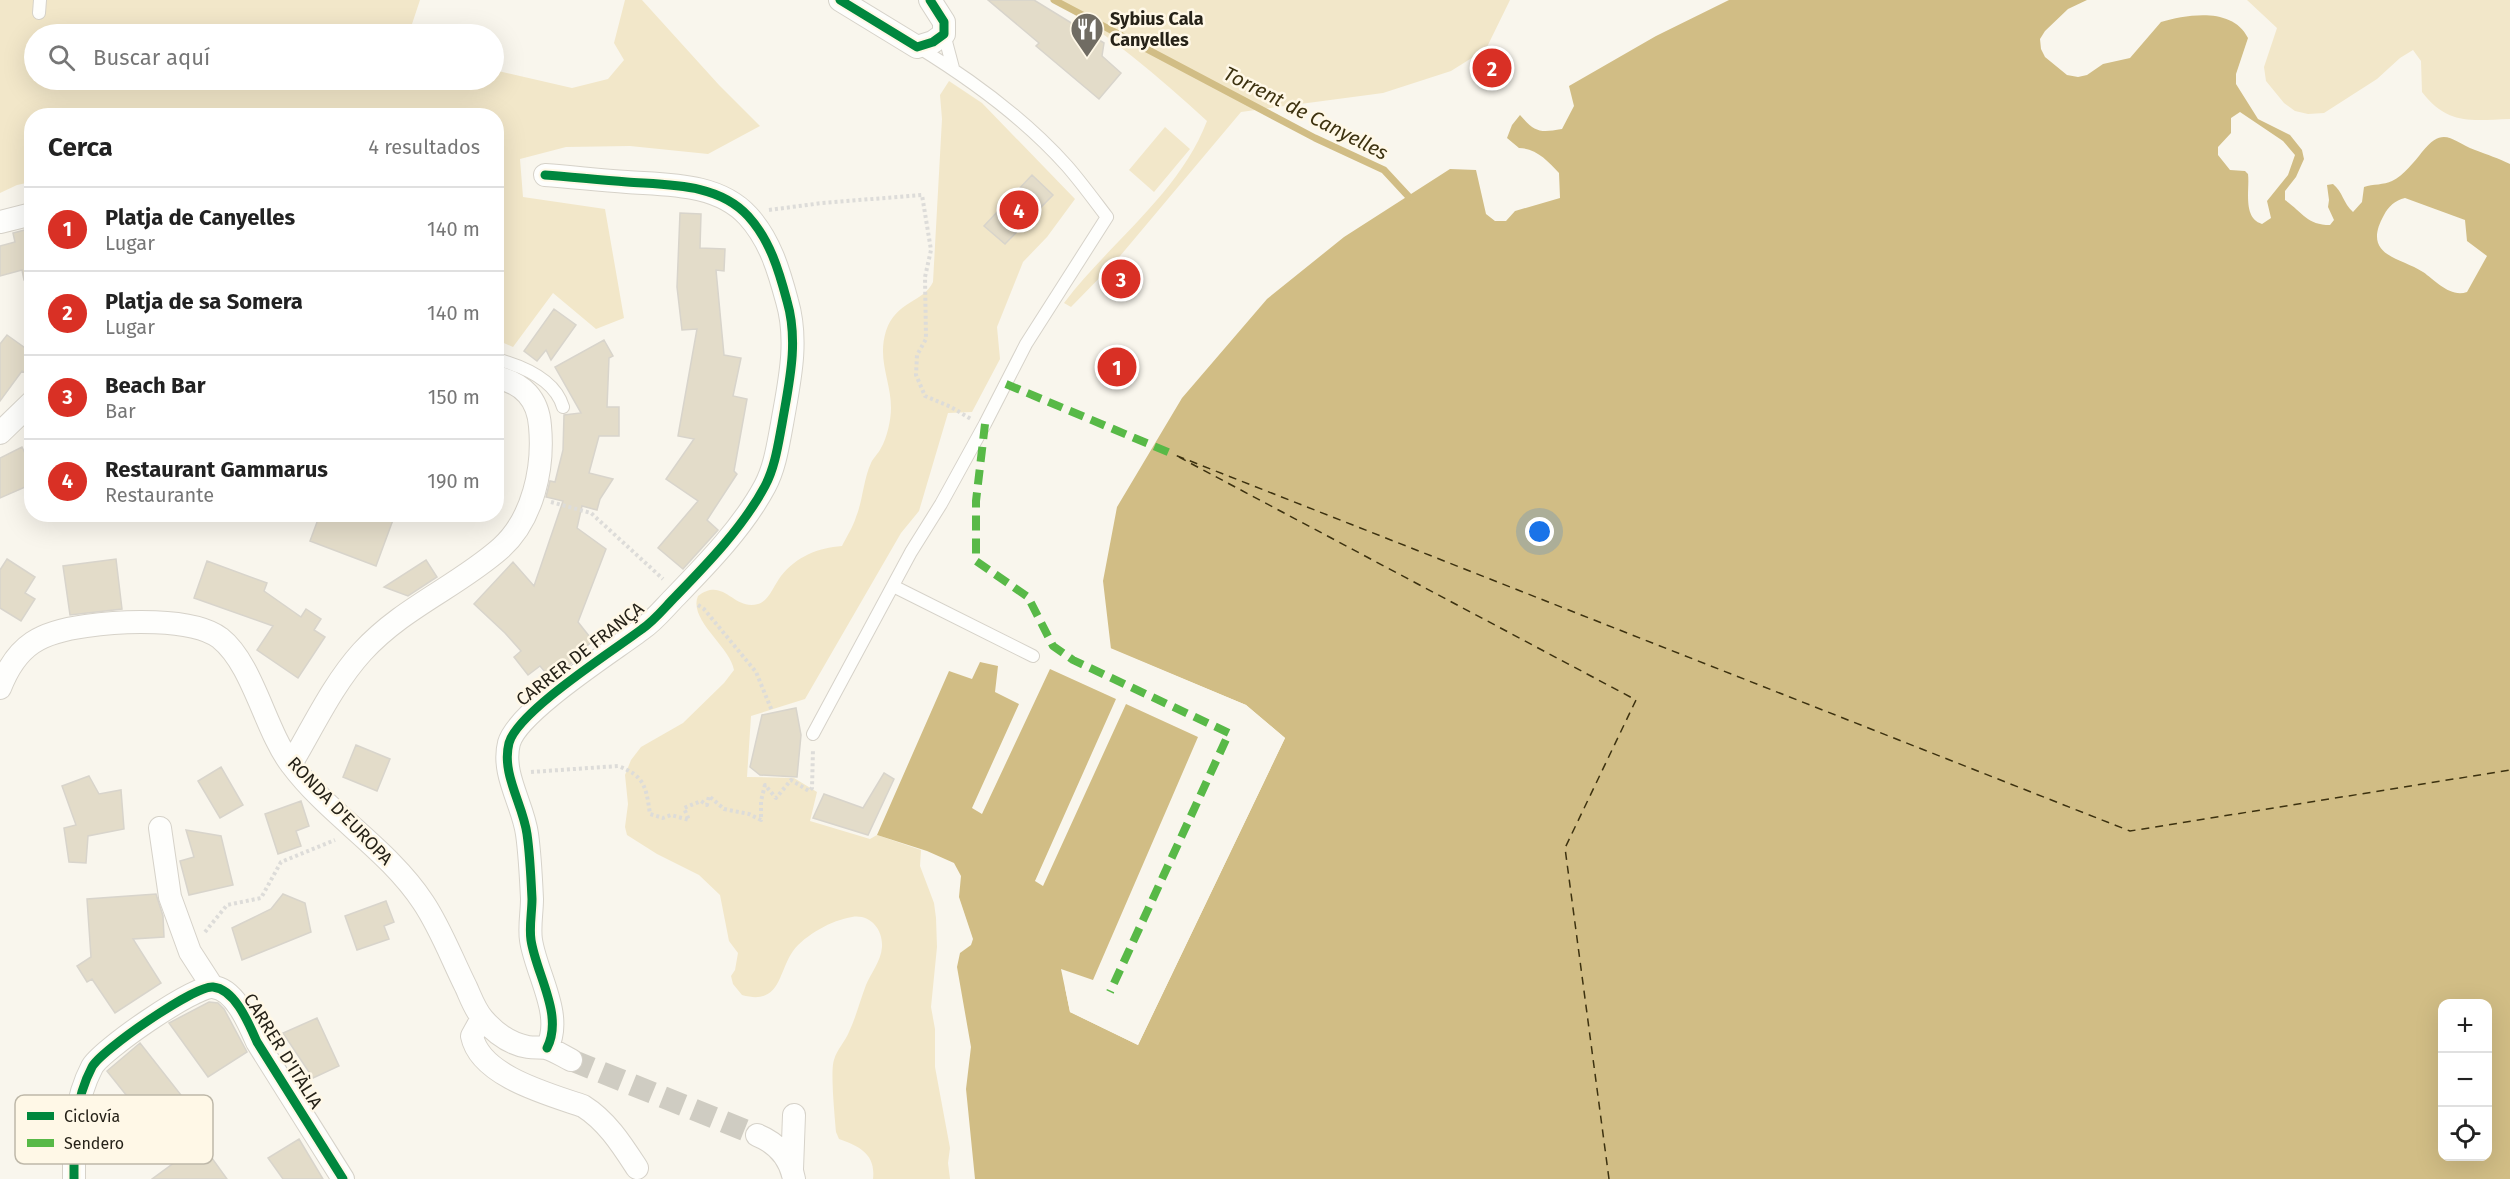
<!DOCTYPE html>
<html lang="es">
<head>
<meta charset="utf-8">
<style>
  :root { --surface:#fff; --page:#f6f6f6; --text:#222; --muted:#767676; --line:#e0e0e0; --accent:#d93025 }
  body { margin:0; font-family:"Fira Sans",sans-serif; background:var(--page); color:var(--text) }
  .controls { position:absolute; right:18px; bottom:18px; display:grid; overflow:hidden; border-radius:12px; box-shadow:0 6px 24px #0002 }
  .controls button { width:54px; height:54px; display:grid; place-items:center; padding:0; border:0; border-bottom:2px solid var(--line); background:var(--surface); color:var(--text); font:30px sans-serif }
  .you { position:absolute; left:1540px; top:532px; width:21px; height:21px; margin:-15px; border:4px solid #fff; border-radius:50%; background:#1a73e8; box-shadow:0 0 0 9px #1a73e833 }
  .badge { display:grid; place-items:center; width:39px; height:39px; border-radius:50%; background:var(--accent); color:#fff; font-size:20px; font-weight:700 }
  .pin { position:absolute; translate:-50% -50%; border:3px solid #fff; box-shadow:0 2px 6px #0006 }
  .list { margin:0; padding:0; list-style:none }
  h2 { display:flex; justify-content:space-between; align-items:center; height:78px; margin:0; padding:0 24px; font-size:26px }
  h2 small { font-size:20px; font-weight:400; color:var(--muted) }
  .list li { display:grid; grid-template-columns:39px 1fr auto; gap:18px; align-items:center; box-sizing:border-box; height:84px; padding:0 24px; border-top:2px solid var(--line) }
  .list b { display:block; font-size:22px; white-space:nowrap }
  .list p { margin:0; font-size:20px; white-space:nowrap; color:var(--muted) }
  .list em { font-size:20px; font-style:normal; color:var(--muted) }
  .icon { flex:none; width:33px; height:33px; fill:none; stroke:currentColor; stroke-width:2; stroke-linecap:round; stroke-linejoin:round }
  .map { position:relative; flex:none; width:2510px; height:1179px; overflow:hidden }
  .search { position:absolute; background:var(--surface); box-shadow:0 6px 24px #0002; left:24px; top:24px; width:480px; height:66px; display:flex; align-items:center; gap:15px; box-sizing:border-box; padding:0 21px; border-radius:33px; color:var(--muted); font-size:22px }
  .panel { position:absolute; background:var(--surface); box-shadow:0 6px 24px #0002; left:24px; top:108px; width:480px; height:414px; border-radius:24px }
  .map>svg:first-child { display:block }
</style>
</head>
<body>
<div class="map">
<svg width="2510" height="1179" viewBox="0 0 2510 1179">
  <rect width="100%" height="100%" fill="#f9f6ed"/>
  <path fill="#f2e7c9" d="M 0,0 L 420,0 L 411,27 L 413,34 L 34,34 L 34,80 L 494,80 L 494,70 L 572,88 L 608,79 L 624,60 L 614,43 L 625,0 L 642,0 L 719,85 L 760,126 L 708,154 L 630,146 L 566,147 L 520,159 L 523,197 L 605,209 L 624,318 L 596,329 L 553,293 L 513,347 L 497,340 L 496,116 L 32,116 L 31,182 L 17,185 L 0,193 Z
    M 1051,0 L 1510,0 L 1486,49 L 1451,71 L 1383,93 L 1241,112 L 1115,262 L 1071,307 L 1064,303 C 1110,242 1179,194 1207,121 C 1158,76 1109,34 1051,0 Z
    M 2247,0 L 2510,0 L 2510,119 C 2472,120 2448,126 2422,92 L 2421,61 L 2413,50 L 2400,58 L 2377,79 L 2324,113 L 2308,114 L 2295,111 L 2284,103 L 2266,81 L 2264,67 L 2277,28 Z
    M 949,81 L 982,103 L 1075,199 L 1047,237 L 1023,262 L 997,327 L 1000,359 L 972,412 L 948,413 L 919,511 L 901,533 L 805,699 L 751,716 L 747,777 L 794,778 L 817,792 L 810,821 L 870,839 L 877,835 L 921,850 L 920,866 L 934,903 L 936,918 L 937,947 L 931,1007 L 935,1029 L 935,1067 L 950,1148 L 948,1163 L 950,1179 L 873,1179 C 876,1154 859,1146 839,1139 L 836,1132 C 835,1118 830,1071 834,1060 C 837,1049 845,1042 849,1032 C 856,1017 860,1001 866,985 C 871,973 881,961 882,947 C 883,929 870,914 852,917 C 832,920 805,935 793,951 C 778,972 781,1006 742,995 L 733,984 L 731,976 L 735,970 L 738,953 L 729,941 L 720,895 L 699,875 L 657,854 L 627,835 L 625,827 L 628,804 L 625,775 L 631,760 L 641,747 L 683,723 L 724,683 L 734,670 C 730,646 688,620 698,596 C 724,576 733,611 758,604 C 769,601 774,585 781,576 C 797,556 818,548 842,546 C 847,536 853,527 856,517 C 863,500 863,481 871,463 C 873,458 878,454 881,448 C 887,438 891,420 891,408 C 891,381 877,360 886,331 C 896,301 924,302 933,282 L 942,119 L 940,95 Z
    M 1165,127 L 1190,149 L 1154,192 L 1129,170 Z"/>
  <path fill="#d1bd85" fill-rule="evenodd" d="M 1729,0 L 2087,0 L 2068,9 L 2045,31 L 2040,39 L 2041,49 L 2045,57 L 2067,75 L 2078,77 L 2087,75 L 2103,64 L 2130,58 L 2161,22 C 2188,14 2233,7 2248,38 L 2236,74 L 2236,84 L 2258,119 L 2290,135 L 2302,150 L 2304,159 L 2296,177 L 2285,191 L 2285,200 C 2302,212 2307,225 2330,225 L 2334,220 L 2328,207 L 2329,200 L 2327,185 L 2333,184 C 2343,192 2343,203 2353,212 L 2362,202 L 2364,187 C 2373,184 2384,185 2392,181 C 2403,176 2415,161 2422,152 C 2444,125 2451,141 2475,150 C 2488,155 2498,158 2510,164 L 2510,1179 L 975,1179 L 966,1089 L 971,1047 L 957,967 L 960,953 L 971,945 L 973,939 L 959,897 L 961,876 L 954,863 L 927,851 L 877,835 L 949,671 L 972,679 L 980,662 L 998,666 L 995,692 L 1019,704 L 972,808 L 982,814 L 1050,669 L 1116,699 L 1035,881 L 1043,886 L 1126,704 L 1198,737 L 1093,980 L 1061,969 L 1070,1012 L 1138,1045 L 1285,738 L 1246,705 L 1111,649 L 1103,581 L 1117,507 L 1182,398 L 1267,299 L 1344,237 L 1450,169 L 1476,170 L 1486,214 L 1495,221 L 1506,221 L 1515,211 L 1560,198 L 1559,173 C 1548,161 1536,148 1519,148 L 1507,138 L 1512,125 L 1520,115 C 1535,132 1539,133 1562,129 L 1574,106 L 1569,86 L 1656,36 ZM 2240,112 L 2283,141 L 2295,155 L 2288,175 L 2267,201 L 2271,218 L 2262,224 C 2242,218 2250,189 2248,174 L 2245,171 L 2230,170 L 2218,155 L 2218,147 L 2231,133 L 2231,118 ZM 2405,198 L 2465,220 L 2467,241 L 2487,256 L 2467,292 C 2450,298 2435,280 2423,272 C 2400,257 2361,256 2384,215 C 2388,207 2395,200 2405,198 ZM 2442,1004 L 2488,1004 L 2488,1156 L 2442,1156 Z"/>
  <path fill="#f9f6ed" d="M 1108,647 L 1246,705 L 1285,738 L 1138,1045 L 1070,1012 L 1065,987 L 1069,989 L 1073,1010 L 1136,1041 L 1282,739 L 1244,708 L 1110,652 Z"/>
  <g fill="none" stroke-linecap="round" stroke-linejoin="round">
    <path stroke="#d1bd85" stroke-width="7" d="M 1054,0 L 1315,138 L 1384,170 L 1409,197"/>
    <path stroke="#3d3210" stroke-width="1.5" stroke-dasharray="8 6" stroke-linecap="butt" d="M 1609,1179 L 1565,848 L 1636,700 L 1175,455 L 2130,831 L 2510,770"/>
  </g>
  <path fill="#e3dcc9" stroke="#d8d4cb" stroke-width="1.5" d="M 988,0 L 1034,0 L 1104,43 L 1102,56 L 1121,73 L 1099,99 L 1036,46 L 1039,43 Z
    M 1032,175 L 1053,195 L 1005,244 L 984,226 Z
    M 680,213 L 701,214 L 700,248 L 725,249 L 724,271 L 716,270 L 724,355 L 741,358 L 733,396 L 747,399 L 734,471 L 737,474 L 707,520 L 718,530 L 683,569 L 658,548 L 698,501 L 666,479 L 694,439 L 678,436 L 697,329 L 682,330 L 677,287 Z
    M 32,228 L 32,280 L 24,280 L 22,270 L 0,276 L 0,246 L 15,242 L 13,233 Z
    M 554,309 L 576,325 L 551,360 L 546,350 L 537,361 L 524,351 Z
    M 7,335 L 32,353 L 32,377 L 22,371 L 0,401 L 0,344 Z
    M 604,340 L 613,356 L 609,358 L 607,407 L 619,407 L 619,436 L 599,436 L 589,473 L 613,479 L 600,499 L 597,510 L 582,506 L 577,528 L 606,549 L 578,622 L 593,641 L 576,655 L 578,658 L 551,679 L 540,666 L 528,675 L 514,657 L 521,651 L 505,633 L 474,604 L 513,562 L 534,586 L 563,501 L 546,497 L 550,481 L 555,482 L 563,450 L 564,415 L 581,413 L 555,367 Z
    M 22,447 L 32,468 L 32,484 L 0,498 L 0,458 Z
    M 320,514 L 378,514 L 393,520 L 376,566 L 310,541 Z
    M 7,559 L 35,577 L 25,593 L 35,599 L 21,621 L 0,608 L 0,570 Z
    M 116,559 L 122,609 L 70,615 L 63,566 Z
    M 426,560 L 437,577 L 408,596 L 384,587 Z
    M 207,561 L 267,583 L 264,591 L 301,617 L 306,609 L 321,619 L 314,630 L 325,637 L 298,678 L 257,650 L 273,626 L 194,598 Z
    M 796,708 L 801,735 L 797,777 L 760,775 L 750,767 L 762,715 Z
    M 356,745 L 390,759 L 377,791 L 343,777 Z
    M 221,767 L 243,805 L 220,818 L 198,781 Z
    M 884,773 L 894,779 L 868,835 L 813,818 L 824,794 L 863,808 Z
    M 89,776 L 99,794 L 121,790 L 124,829 L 88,836 L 86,863 L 69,862 L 64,828 L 76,825 L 62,786 Z
    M 301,801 L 309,826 L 296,831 L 301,846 L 278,854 L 265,814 Z
    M 186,830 L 221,836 L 233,885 L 189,895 L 180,861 L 194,857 Z
    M 156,894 L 163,916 L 164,937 L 133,939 L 161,983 L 115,1013 L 92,979 L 87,982 L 77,966 L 91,957 L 87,899 Z
    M 283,894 L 305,903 L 311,932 L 242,960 L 232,928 L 271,909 Z
    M 386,901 L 394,922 L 384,926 L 389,939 L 357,950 L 345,916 Z
    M 209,1002 L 218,1003 L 224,1009 L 247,1052 L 208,1077 L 169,1023 Z
    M 317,1018 L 339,1066 L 313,1078 L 283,1033 Z
    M 140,1043 L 192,1109 L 158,1131 L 131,1109 L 135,1106 L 107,1071 Z
    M 299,1139 L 323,1179 L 283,1179 L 268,1158 Z
    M 201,1143 L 227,1179 L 152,1179 Z"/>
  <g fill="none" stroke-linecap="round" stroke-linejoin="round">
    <path stroke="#cfccc2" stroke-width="22" stroke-dasharray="22 11" stroke-linecap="butt" d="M 571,1060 L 757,1135"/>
    <defs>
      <path id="lane" d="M 39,13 L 40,0
        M 944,34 L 953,68
        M 496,359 C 522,366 555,379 563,407
        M 893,586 L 1033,656
        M 813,734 L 911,552 L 941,504 L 985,424 L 1026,344 L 1107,217 C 1094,200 1081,182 1067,166 C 1026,120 970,79 918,47"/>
      <path id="street" d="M 840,0 L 917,47 L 933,42 L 944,34 L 944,22 L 930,0
        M 545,175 C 572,177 599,180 627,182 C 668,185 718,183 748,216 C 770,240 779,271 787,301 C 799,342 789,383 782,424 C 778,445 775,467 765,486 C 743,527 708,563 676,596 C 665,607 655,620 642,629 C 613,651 518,711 509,743 C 501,774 523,804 527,834 C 530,855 531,878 532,899 C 532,912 529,927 531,940 C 536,974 564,1015 547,1048
        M 0,222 L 32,214
        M 0,433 L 32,402
        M 0,688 C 17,644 41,632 86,626 C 120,621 192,617 220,638 C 253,664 265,730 291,764 C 329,815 388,849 423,902 C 440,927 452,959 466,987 C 471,998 475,1010 483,1019 C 495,1033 510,1044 528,1047 C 534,1048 541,1047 546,1048 C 554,1050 563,1056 571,1060
        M 291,764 C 313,727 333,684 362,652 C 403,607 457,587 501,548 C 533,519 544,468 540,426 C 538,399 523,383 496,377
        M 160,828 L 170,897 L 190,952 L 212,986
        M 482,1018 L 472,1036 C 480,1076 548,1094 583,1106 C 607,1121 622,1145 637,1168
        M 757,1135 C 777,1143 790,1158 794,1179
        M 792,1169 L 794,1115
        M 74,1179 C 74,1140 73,1103 92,1067 C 100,1051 195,985 213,987 C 235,989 249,1024 257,1042 L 343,1179"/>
    </defs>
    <use href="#lane" stroke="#d6d2c9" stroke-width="14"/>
    <use href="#street" stroke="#d6d2c9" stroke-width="24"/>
    <path stroke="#dddcd9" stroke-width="4" stroke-dasharray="3 3" stroke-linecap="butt" d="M 769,210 L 822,203 L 922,195 L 931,250 L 925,277 L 926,339 L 917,355 L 916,375 L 925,396 L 951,407 L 971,419
      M 551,502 L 591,513 L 663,579
      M 698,605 L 704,609 L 756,672 L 772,711
      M 531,772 L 618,766 C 645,776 646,787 650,814 L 663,818 L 671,815 L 689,820 L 684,808 L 701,801 L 707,805 L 709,796 L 724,809 L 749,814 L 761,820 L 761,801 L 765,785 L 776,798 L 791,780 L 809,791 L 812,788 L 813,749
      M 205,932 L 227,905 L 261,898 L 281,862 L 335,840"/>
    <use href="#lane" stroke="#fefefc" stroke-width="12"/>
    <use href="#street" stroke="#fefefc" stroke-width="22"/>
    <path stroke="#58b947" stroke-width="8" stroke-dasharray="15 8" stroke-linecap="butt" d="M 1006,384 L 1175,455
      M 985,424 L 976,501 L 976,561 L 1028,597 L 1053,646 L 1073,660 L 1229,733 L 1110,992"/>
    <defs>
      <path id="cycleway" d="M 840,0 L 917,47 L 933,42 L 944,34 L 944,22 L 930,0
        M 545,175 C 572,177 599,180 627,182 C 668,185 718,183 748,216 C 770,240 779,271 787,301 C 799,342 789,383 782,424 C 778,445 775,467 765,486 C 743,527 708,563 676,596 C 665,607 655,620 642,629 C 613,651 518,711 509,743 C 501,774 523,804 527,834 C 530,855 531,878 532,899 C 532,912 529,927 531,940 C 536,974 564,1015 547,1048
        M 74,1179 C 74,1140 73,1103 92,1067 C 100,1051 195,985 213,987 C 235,989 249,1024 257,1042 L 343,1179"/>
    </defs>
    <use href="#cycleway" stroke="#fff8e7" stroke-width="13"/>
    <use href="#cycleway" stroke="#00873e" stroke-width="9"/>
  </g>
  <defs>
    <symbol id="restaurant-pin" viewBox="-11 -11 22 30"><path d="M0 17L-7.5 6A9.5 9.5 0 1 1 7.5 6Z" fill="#706c63" stroke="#fff8e7"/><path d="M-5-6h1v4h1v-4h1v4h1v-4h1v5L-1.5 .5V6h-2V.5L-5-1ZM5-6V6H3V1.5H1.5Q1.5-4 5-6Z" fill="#fff"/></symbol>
  </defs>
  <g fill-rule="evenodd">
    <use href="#restaurant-pin" x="1068" y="10" width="38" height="52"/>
  </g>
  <g text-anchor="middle" stroke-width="5" stroke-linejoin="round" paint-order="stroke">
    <g font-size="18" font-weight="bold" fill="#262218" stroke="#fff8e7" text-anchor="start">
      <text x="1110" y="25">Sybius Cala<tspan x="1110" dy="21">Canyelles</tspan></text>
    </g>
    <g font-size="18" fill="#262218" stroke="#fff8e7">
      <text transform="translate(580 654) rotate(-38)" y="6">CARRER DE FRANÇA</text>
      <text transform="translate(340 811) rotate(46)" y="6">RONDA D'EUROPA</text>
      <text transform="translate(283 1051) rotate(58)" y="6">CARRER D'ITÀLIA</text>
    </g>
    <g font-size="20" font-style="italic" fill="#3d3210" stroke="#fff8e7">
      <text transform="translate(1306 113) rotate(27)" y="7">Torrent de Canyelles</text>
    </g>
  </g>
  <rect x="15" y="1095" width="198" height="69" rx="9" fill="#fff8e7" stroke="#beb8a9" stroke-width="1.5"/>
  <rect x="27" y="1112" width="27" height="8" fill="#00873e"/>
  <rect x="27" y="1139" width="27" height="8" fill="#58b947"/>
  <g font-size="16" fill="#262218">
    <text x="64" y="1122">Ciclovía</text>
    <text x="64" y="1149">Sendero</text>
  </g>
</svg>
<div class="controls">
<button>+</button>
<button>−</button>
<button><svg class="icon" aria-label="locate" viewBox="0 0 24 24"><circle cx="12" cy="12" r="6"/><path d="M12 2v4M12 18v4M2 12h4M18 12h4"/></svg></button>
</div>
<div class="you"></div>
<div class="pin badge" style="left:1117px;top:367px">1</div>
<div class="pin badge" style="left:1492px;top:68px">2</div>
<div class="pin badge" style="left:1121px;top:279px">3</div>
<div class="pin badge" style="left:1019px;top:210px">4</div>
<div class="search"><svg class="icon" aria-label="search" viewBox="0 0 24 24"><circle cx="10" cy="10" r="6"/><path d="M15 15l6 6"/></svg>Buscar aquí</div>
<section class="panel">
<h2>Cerca<small>4 resultados</small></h2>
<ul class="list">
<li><span class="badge">1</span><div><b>Platja de Canyelles</b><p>Lugar</p></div><em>140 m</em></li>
<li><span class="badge">2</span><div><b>Platja de sa Somera</b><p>Lugar</p></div><em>140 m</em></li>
<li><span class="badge">3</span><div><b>Beach Bar</b><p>Bar</p></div><em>150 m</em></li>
<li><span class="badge">4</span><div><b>Restaurant Gammarus</b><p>Restaurante</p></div><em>190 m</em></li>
</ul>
</section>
</div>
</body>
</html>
